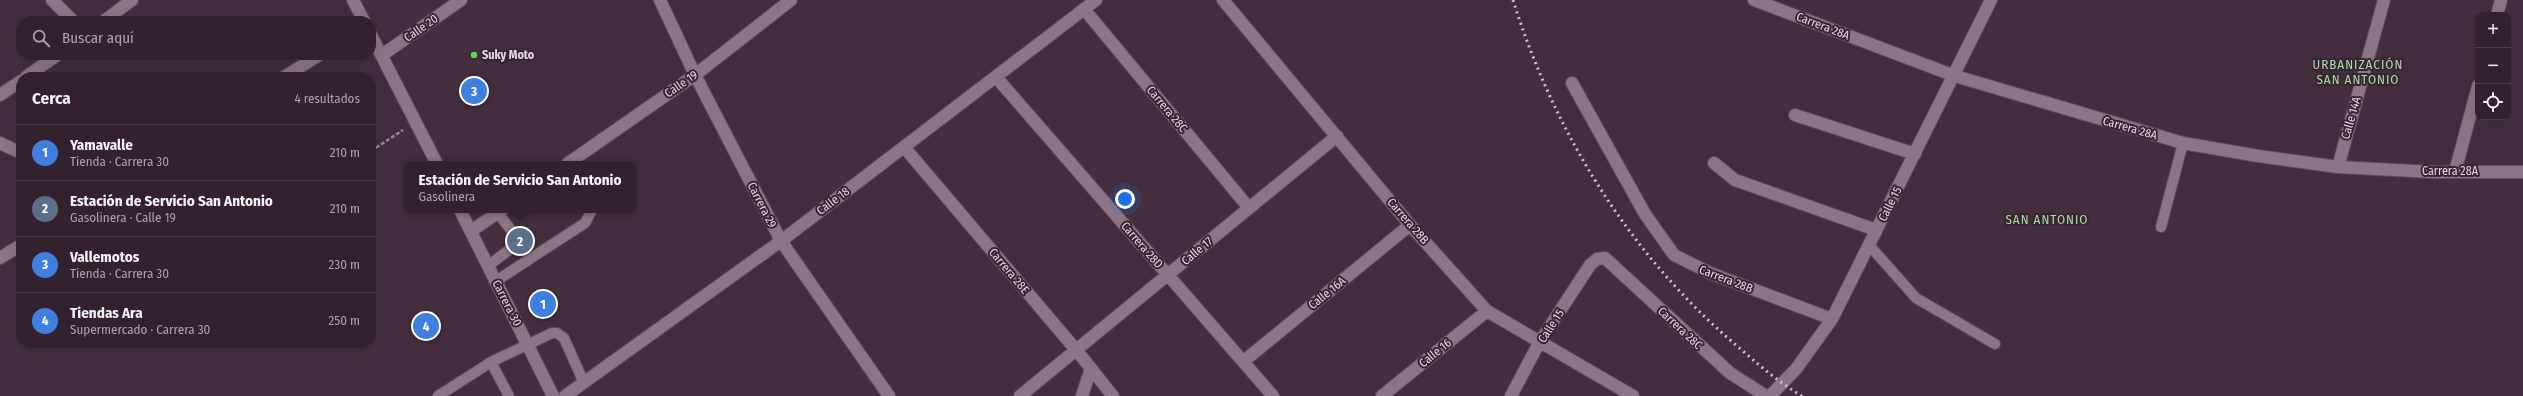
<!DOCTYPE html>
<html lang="es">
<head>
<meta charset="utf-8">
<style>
  :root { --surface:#33222e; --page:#3b2a36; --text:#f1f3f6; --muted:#a9a4aa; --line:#4e3f4a; --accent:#8abfa5 }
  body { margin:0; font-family:"Fira Sans Condensed",sans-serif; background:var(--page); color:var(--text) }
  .controls { position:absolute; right:12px; top:12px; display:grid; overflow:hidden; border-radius:8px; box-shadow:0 4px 16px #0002 }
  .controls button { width:36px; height:36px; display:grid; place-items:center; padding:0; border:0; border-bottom:1px solid var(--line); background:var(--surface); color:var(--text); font:20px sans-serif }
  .you { position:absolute; left:1125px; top:199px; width:14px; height:14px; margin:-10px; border:3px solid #fff; border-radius:50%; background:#1a73e8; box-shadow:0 0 0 6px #1a73e833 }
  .badge { display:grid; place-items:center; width:26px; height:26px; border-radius:50%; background:var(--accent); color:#fff; font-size:13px; font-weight:700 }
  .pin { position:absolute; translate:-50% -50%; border:2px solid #fff; box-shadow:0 1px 4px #0006 }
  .popup { position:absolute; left:404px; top:161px; width:232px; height:52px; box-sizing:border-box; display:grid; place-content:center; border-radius:8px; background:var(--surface); filter:drop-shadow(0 1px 3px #0005); font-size:13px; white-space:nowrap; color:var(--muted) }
  .popup b { font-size:15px; color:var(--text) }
  .popup::after { content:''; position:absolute; left:50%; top:100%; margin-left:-8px; border:8px solid transparent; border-top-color:var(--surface) }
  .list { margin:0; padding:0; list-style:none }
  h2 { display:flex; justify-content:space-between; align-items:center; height:52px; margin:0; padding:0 16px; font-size:17px }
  h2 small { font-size:13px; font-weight:400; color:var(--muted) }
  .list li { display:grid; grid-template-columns:26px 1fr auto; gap:12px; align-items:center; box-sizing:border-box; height:56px; padding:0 16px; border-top:1px solid var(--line) }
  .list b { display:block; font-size:15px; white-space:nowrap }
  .list p { margin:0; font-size:13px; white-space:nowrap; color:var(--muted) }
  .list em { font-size:13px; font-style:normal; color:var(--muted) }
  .icon { flex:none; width:22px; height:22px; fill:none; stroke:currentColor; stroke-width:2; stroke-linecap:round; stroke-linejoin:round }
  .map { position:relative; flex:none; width:2523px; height:396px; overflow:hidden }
  .search { position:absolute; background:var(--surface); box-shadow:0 4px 16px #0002; left:16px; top:16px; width:360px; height:44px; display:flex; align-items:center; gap:10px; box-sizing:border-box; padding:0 14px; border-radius:16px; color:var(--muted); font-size:15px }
  .panel { position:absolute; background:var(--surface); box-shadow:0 4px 16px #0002; left:16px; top:72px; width:360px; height:276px; border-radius:16px }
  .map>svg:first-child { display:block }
</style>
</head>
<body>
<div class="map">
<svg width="2523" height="396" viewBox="0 0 2523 396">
  <rect width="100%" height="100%" fill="#442e3d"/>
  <path fill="#90467c" stroke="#967d8d" d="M 522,229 L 531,244 L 517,252 L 520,246 L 516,240 L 520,237 L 519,231 Z"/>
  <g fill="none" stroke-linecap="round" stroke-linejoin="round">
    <defs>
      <path id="lane" d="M 498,213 L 514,234
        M 2161,227 L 2183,143
        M 1869,245 L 1916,298 L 1995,344
        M 488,266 L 514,246
        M 496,281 L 585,223 L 592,210
        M 491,362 L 509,396
        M 438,396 L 491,362 L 552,333 L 557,333 L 564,338 L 584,383"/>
      <path id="street" d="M 52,0 L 73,21
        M 1223,0 L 1410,225 L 1487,311 L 1633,396
        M 1084,9 L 1249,208
        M 2497,15 L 2501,0
        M 104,21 L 132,0
        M 382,55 L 461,0
        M 26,77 L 57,55
        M 284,77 L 319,55
        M 996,77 L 1273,396
        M 1572,83 L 1645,214 L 1674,255 L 1710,273 L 1832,319
        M 0,95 L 21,81
        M 1795,115 L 1915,154
        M 0,143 L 21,153
        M 904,147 L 1077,351 L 1113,396
        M 1714,163 L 1735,180 L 1876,230
        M 567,164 L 695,75 L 791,0
        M 2338,167 L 2384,0
        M 2455,172 L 2478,86
        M 471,231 L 502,210
        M 781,241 L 889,396
        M 0,258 L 21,245
        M 1244,361 L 1410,225
        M 1020,396 L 1337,136
        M 1082,396 L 1091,368
        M 1382,396 L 1487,311
        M 1511,396 L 1539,343 L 1590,265 L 1597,259 L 1605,258 L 1730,373 L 1766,396
        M 1770,396 L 1796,369 L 1832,319 L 1991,0"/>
      <path id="secondary" d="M 353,0 L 364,21
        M 660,0 L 695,75 L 781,241
        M 1754,0 L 1955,76 L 2183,143 L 2258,156 L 2338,167 L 2433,172 L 2523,172
        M 371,35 L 437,164
        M 460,210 L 553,396
        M 565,396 L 781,241 L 1096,0"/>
    </defs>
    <use href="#lane" stroke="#5f4d59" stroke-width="12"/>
    <use href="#street" stroke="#5f4d59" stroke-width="14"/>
    <use href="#secondary" stroke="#5f4d59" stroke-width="14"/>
    <path stroke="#978591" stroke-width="2.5" stroke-dasharray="4 2" stroke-linecap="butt" d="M 371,151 L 403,130"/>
    <use href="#lane" stroke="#8e7585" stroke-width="10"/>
    <use href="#street" stroke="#8e7585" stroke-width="12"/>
    <use href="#secondary" stroke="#8e7585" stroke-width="12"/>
    <path stroke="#cfc0ca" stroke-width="3" stroke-dasharray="2 4" stroke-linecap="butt" d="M 1513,0 C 1555,134 1630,255 1737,346 C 1758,364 1778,382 1802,396"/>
  </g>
  <circle fill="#64d468" stroke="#392433" stroke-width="1.5" cx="474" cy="55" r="4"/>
  <g text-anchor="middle" stroke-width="4" stroke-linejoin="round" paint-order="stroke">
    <g font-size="12" fill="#e7d9e2" stroke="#392433">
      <text transform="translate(1823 26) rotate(21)" y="4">Carrera 28A</text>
      <text transform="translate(421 28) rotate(-35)" y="4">Calle 20</text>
      <text transform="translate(681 84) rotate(-35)" y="4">Calle 19</text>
      <text transform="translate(1167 109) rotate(50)" y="4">Carrera 28C</text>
      <text transform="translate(2351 118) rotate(-74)" y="4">Calle 14A</text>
      <text transform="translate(2130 128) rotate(16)" y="4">Carrera 28A</text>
      <text x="2450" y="175">Carrera 28A</text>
      <text transform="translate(833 201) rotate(-37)" y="4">Calle 18</text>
      <text transform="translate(1890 204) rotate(-63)" y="4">Calle 15</text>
      <text transform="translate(762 205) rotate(63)" y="4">Carrera 29</text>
      <text transform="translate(1408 221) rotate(49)" y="4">Carrera 28B</text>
      <text transform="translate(1142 245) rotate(49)" y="4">Carrera 28D</text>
      <text transform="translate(1197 251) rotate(-40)" y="4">Calle 17</text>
      <text transform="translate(1009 271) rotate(50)" y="4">Carrera 28E</text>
      <text transform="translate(1726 279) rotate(21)" y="4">Carrera 28B</text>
      <text transform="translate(1327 293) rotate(-39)" y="4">Calle 16A</text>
      <text transform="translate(507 303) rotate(63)" y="4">Carrera 30</text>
      <text transform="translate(1551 326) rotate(-57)" y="4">Calle 15</text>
      <text transform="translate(1680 328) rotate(43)" y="4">Carrera 28C</text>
      <text transform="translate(1435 353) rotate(-39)" y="4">Calle 16</text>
    </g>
    <g font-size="12" font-weight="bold" fill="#e7d9e2" stroke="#392433" text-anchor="start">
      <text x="482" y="59">Suky Moto</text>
    </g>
    <g font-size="13" letter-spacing="1" fill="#a5dfa4" stroke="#392433">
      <text x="2358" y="69">URBANIZACIÓN<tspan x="2358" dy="15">SAN ANTONIO</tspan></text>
      <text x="2047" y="224">SAN ANTONIO</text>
    </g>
  </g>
</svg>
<div class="controls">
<button>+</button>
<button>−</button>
<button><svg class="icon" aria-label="locate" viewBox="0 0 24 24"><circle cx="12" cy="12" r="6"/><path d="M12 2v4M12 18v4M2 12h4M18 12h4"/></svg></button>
</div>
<div class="you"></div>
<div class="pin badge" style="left:543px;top:304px;background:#3f7fe0">1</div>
<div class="pin badge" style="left:520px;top:241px;background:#5c6f8a">2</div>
<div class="popup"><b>Estación de Servicio San Antonio</b>Gasolinera</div>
<div class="pin badge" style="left:474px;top:91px;background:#3f7fe0">3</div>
<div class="pin badge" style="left:426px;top:326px;background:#3f7fe0">4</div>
<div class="search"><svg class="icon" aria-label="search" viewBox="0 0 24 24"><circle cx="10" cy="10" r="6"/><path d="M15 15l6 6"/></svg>Buscar aquí</div>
<section class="panel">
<h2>Cerca<small>4 resultados</small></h2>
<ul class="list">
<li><span class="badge" style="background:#3f7fe0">1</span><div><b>Yamavalle</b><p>Tienda · Carrera 30</p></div><em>210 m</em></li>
<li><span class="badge" style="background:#5c6f8a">2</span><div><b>Estación de Servicio San Antonio</b><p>Gasolinera · Calle 19</p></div><em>210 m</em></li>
<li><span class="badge" style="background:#3f7fe0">3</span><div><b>Vallemotos</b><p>Tienda · Carrera 30</p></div><em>230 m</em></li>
<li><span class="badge" style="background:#3f7fe0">4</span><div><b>Tiendas Ara</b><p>Supermercado · Carrera 30</p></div><em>250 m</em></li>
</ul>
</section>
</div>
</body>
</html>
